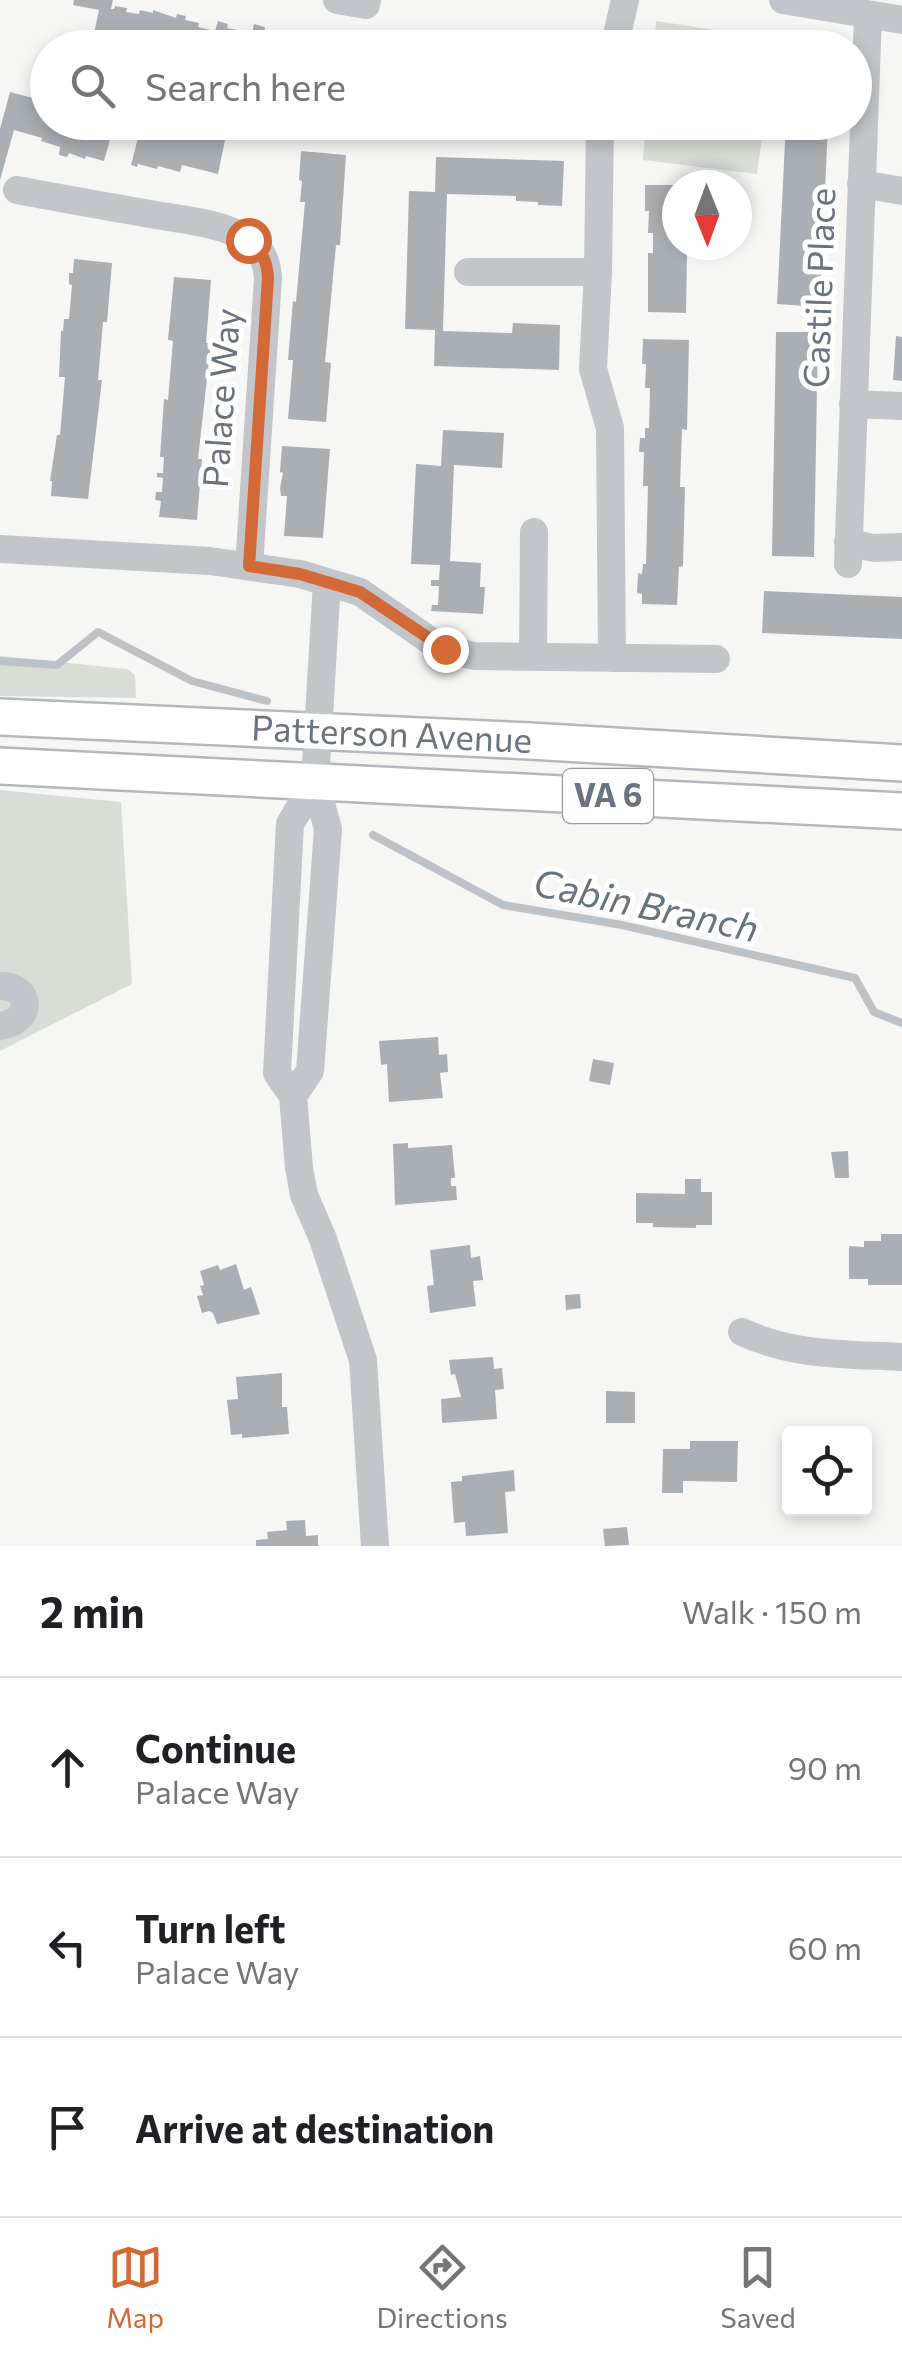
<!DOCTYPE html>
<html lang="en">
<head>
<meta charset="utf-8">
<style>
  :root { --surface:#fff; --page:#f2f2f2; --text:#202124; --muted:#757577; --line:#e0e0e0; --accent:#d36937 }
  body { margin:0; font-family:Commissioner,sans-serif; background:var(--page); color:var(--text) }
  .controls { position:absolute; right:30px; bottom:30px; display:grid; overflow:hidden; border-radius:10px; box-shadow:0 5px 15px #0003 }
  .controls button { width:90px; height:90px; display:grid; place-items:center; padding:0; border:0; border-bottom:2px solid var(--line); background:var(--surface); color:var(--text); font:50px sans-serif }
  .compass { position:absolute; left:662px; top:170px; width:90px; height:90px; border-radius:50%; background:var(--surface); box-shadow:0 5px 15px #0003; rotate:179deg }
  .stop { position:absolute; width:30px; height:30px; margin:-22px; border:8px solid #d36937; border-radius:50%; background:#fff }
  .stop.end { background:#d36937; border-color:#fff; box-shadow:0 2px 10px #0008 }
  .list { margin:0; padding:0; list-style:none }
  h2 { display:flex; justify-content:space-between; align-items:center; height:130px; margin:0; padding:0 40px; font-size:42px }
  h2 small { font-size:32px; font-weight:400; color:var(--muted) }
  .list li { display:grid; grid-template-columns:65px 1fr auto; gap:30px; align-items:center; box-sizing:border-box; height:180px; padding:0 40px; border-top:2px solid var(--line) }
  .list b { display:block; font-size:38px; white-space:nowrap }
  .list p { margin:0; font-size:32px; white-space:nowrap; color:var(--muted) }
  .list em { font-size:32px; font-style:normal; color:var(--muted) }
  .icon { flex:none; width:55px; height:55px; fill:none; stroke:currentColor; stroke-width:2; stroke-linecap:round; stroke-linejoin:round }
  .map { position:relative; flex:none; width:902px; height:1546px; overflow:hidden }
  .search { position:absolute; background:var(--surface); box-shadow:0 5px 15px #0003; left:30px; right:30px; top:30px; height:110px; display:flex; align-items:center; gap:25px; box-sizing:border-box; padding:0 35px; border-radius:55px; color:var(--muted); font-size:38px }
  .sheet { height:670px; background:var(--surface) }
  nav { display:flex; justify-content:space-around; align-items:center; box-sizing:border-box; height:140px; border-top:2px solid var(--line); background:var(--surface); font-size:28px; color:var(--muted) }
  nav a { display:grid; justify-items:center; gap:5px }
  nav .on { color:var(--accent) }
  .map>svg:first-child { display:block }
</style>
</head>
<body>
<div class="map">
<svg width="902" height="1546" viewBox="0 0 902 1546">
  <rect width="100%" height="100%" fill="#f6f7f4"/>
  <path fill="#d8ddd5" d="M 656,21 L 775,39 L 774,47 L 654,47 Z
    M 646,123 L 764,123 L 757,174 L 643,160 Z
    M 0,656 L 127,669 L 135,675 L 136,698 L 0,696 Z
    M 0,790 L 121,802 L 132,984 L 0,1051 Z"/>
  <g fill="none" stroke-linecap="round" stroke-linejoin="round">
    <path stroke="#bbc3c9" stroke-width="8" d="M 0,661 L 57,665 L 98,632 L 192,681 L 267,701
      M 373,835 L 503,905 L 622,925 L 855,978 L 874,1012 L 902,1023"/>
  </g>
  <path fill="#a9afb5" d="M 74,0 L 113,0 L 111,9 L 114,9 L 115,6 L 127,8 L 126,12 L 139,14 L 140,10 L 153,13 L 153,10 L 176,18 L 177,14 L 186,16 L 185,20 L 199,23 L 198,27 L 215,31 L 218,21 L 228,24 L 227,28 L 252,33 L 254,24 L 265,27 L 263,48 L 115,48 L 92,43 L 99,10 L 73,5 Z
    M 304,41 L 349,45 L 348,48 L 304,48 Z
    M 10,92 L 48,102 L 48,122 L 115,122 L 104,161 L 86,156 L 85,159 L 69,153 L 67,157 L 59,155 L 60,147 L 41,141 L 42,138 L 14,130 L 0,180 L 0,129 Z
    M 142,122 L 154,122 L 225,140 L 218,174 L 182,165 L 180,172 L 158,166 L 157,169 L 138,164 L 137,167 L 131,165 Z
    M 786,122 L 828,122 L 820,307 L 777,304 Z
    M 301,151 L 346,155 L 340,245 L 336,245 L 325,362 L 331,363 L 326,422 L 288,419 L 293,360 L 288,360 L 293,301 L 296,302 L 305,202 L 300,202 L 302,181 L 299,180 Z
    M 436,157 L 564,161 L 562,206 L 538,205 L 538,202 L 516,201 L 516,196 L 447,194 L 443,331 L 512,333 L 513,323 L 560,325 L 559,370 L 434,366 L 435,330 L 405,329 L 409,191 L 435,192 Z
    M 645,185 L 677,185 L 677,245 L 692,245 L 692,254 L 687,254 L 686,313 L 648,312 L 648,253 L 653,253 L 653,233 L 648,233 L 649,211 L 645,211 Z
    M 74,259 L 112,263 L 107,322 L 103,322 L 98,380 L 102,380 L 88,499 L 51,496 L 52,481 L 50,481 L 57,435 L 60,435 L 65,377 L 59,377 L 61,331 L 63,331 L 64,319 L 69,319 L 72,285 L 69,284 L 69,273 L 73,273 Z
    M 174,277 L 211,280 L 206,343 L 211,343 L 198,459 L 202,459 L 197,520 L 159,517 L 161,501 L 155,500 L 156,492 L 162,492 L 163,478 L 157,477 L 157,473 L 163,473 L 164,457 L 160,457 L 164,399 L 168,400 L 173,341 L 168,340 Z
    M 776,332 L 818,332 L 814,557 L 772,556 Z
    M 896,336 L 902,337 L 902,381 L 893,380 Z
    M 643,339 L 689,340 L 687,430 L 682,429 L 680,487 L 685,487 L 683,566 L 679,567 L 677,605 L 642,604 L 642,594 L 637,593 L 638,573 L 642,574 L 643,564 L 646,564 L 648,486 L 643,486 L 644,452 L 639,452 L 640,438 L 645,438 L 645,428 L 649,428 L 650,388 L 645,388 L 646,364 L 642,364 Z
    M 443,430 L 504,433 L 502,468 L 454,465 L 450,561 L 481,563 L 480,587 L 485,587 L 483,614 L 431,611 L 432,605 L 438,605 L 439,586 L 431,586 L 431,580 L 439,580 L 440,565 L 411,564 L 416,464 L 441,466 Z
    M 282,446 L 330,449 L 323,538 L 284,536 L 287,496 L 281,496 L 280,488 L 283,473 L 280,472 Z
    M 764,591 L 902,597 L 902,639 L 762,633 Z
    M 438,1037 L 439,1055 L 447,1054 L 448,1072 L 440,1073 L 443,1098 L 389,1102 L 387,1064 L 381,1065 L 379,1041 Z
    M 593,1059 L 614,1063 L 610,1085 L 589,1081 Z
    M 408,1143 L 408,1148 L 452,1145 L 455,1178 L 451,1178 L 451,1186 L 456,1186 L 457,1200 L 395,1205 L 393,1144 Z
    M 848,1151 L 849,1178 L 835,1178 L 831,1152 Z
    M 685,1179 L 701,1179 L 701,1192 L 712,1192 L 712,1225 L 696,1225 L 696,1228 L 653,1227 L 653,1223 L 636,1223 L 636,1193 L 685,1194 Z
    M 881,1234 L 902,1234 L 902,1285 L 868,1285 L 868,1279 L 849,1279 L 849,1246 L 864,1247 L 864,1241 L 881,1241 Z
    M 470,1245 L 471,1258 L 480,1256 L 483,1280 L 473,1281 L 476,1306 L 430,1313 L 427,1286 L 434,1285 L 430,1250 Z
    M 236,1264 L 244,1290 L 251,1287 L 260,1314 L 217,1324 L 213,1313 L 209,1311 L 202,1313 L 197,1296 L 203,1295 L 200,1286 L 204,1285 L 200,1271 L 218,1265 L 220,1270 Z
    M 580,1294 L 581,1308 L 566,1310 L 565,1295 Z
    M 493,1357 L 494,1369 L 502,1368 L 504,1389 L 495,1390 L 497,1419 L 442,1423 L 441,1399 L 461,1397 L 455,1374 L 451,1375 L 449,1360 Z
    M 282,1373 L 282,1407 L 287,1407 L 289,1434 L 242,1438 L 242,1434 L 231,1435 L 227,1400 L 238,1399 L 236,1377 Z
    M 606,1391 L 635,1392 L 635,1423 L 606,1423 Z
    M 690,1441 L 738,1441 L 737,1482 L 683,1481 L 683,1493 L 662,1493 L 663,1449 L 690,1449 Z
    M 514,1470 L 515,1491 L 505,1492 L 508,1533 L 466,1536 L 465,1522 L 454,1523 L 451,1482 L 462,1481 L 462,1476 Z
    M 305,1520 L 306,1536 L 318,1535 L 318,1546 L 256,1546 L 256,1540 L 268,1539 L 267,1532 L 287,1530 L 286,1521 Z
    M 627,1527 L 629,1545 L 605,1546 L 603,1529 Z"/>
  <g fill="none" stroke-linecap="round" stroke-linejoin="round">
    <defs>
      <g id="major">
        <path id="s1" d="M 0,717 L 530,741 L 902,763"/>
        <path d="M 0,766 L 902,811"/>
      </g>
    </defs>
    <use href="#major" stroke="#b4b7bb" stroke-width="40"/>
    <path stroke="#c2c5c9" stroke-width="28" d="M 337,0 L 366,5 L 367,0
      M 783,0 L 902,20
      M 614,48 L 625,0
      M 600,122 L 598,272 L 593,369 L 610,428 L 612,658
      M 861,184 L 902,191
      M 17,190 C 64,199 110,207 156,215 C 186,220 221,223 247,239 C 262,248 267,262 268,278 L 249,566
      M 468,272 L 598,272
      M 853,404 L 902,406
      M 848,542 L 873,548 L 902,547
      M 0,549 L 210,561 L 300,574 L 360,592 L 435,644 L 445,649 L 474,656 L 716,659
      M 848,564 L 868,15
      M 533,657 L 534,532
      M 315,782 L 290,824 L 277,1073 L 293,1096 L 299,1168 L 304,1195 L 323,1239 L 363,1360 L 375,1546
      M 0,986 C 31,985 35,1021 0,1026
      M 293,1096 L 310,1071 L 328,829 L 315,782 L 327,582
      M 742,1332 C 794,1356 846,1354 902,1357"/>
    <use href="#major" stroke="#fff" stroke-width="35"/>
  </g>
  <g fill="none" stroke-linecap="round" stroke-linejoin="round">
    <path stroke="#d36937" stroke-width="12" d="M 248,240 C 262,250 267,261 268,278 L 249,566 L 300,574 L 360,592 L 445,649"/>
  </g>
  <g text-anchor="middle" stroke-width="10" stroke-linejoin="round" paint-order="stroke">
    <rect fill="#fff" stroke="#959ea8" stroke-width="2.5" x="563" y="769" width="90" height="54" rx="8"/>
    <g font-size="32" font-weight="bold" fill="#687482">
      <text x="608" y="807">VA 6</text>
    </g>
    <g font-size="35" fill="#687482" stroke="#fff">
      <text transform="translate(820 288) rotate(-88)" y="12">Castile Place</text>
      <text transform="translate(222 398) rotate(-86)" y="12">Palace Way</text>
      <text dy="12" stroke="none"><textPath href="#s1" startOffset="392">Patterson Avenue</textPath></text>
    </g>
    <g font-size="38" font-style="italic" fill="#64757f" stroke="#fff">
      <text transform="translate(646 906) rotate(12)" y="13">Cabin Branch</text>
    </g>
  </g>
</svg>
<div class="controls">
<button><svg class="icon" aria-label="locate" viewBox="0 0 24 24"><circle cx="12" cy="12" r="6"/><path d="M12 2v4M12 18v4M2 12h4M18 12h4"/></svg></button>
</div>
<svg class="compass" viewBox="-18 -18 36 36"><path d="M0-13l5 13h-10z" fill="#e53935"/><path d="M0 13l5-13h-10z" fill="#757577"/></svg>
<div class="stop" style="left:248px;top:240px"></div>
<div class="stop end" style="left:445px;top:649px"></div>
<div class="search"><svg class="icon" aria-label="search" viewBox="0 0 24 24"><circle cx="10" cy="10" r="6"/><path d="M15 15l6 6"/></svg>Search here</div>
</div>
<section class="sheet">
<h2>2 min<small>Walk · 150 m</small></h2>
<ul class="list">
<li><svg class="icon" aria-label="ahead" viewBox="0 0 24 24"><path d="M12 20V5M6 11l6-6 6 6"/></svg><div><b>Continue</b><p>Palace Way</p></div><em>90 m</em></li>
<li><svg class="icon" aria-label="left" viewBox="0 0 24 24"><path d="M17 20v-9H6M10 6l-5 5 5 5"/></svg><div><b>Turn left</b><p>Palace Way</p></div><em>60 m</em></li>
<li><svg class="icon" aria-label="arrive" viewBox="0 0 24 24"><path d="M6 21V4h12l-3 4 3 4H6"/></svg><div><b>Arrive at destination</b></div></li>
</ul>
</section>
<nav>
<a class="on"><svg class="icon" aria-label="map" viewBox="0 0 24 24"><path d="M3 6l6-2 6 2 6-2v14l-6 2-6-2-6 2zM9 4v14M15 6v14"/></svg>Map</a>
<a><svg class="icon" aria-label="directions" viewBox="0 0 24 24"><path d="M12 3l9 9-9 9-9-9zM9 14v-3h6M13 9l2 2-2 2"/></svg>Directions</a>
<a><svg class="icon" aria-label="saved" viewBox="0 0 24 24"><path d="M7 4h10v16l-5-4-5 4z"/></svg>Saved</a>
</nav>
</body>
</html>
